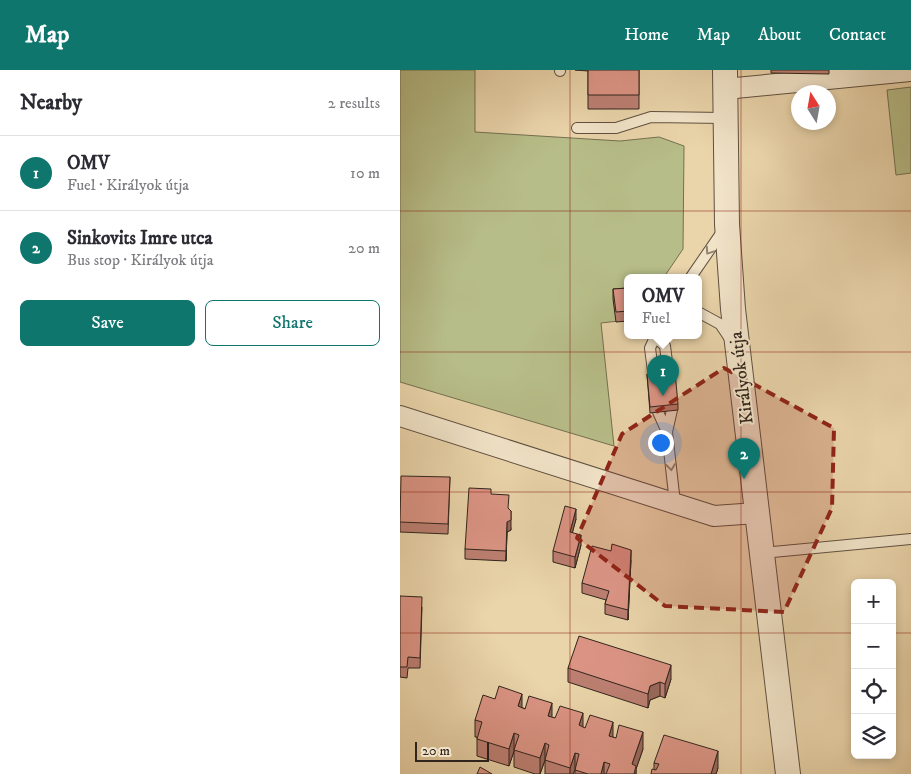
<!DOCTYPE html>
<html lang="en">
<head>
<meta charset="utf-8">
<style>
  :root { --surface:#fff; --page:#f2f2f3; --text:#2b2b33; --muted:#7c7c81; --line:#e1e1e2; --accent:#0f766e }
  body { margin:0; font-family:"IM FELL DW Pica",serif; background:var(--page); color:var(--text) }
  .controls { position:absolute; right:15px; bottom:15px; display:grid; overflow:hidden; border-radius:8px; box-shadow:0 2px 8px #0003 }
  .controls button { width:45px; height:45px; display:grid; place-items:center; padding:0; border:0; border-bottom:1px solid var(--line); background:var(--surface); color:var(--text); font:25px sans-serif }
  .compass { position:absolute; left:391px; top:15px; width:45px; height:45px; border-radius:50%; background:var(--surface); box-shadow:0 2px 8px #0003; rotate:349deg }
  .scale { position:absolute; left:15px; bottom:12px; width:74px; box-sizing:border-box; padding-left:5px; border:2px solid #31241c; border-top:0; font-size:14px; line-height:18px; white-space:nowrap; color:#31241c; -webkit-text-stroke:4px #f1e3c8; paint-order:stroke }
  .you { position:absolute; left:260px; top:372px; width:18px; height:18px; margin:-12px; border:4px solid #fff; border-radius:50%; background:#1a73e8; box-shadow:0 0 0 8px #1a73e833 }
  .badge { display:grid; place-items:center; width:32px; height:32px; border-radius:50%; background:var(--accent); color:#fff; font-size:16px; font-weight:700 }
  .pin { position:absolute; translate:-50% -41px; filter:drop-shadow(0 1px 2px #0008) }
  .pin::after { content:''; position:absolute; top:26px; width:18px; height:15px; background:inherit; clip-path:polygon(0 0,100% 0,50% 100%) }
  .popup { position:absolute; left:224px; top:204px; width:78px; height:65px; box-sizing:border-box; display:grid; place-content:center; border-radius:8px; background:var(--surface); filter:drop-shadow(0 1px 4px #0005); font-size:16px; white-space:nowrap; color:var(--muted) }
  .popup b { font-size:19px; color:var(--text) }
  .popup::after { content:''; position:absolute; left:50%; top:100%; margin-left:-10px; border:10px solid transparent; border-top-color:var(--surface) }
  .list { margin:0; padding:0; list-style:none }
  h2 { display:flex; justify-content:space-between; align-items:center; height:65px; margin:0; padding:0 20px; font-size:21px }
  h2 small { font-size:16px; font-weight:400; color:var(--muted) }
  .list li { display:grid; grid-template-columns:32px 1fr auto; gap:15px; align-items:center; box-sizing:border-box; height:75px; padding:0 20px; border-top:1px solid var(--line) }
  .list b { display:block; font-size:19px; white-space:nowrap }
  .list p { margin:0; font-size:16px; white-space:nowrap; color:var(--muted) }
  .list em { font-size:16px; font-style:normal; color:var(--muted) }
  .actions { display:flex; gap:10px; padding:15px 20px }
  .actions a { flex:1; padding:11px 0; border:1px solid var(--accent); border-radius:8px; text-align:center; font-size:18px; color:var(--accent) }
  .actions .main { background:var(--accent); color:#fff }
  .icon { flex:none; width:28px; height:28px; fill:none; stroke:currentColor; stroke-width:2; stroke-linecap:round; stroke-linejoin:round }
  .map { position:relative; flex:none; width:511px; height:704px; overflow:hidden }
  header { display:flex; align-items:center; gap:30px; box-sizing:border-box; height:70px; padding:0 25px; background:var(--accent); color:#fff }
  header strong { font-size:24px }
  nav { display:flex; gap:28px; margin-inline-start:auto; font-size:18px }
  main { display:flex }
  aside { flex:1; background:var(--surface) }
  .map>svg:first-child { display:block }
</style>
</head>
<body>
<header>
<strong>Map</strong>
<nav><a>Home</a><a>Map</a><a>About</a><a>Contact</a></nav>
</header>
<main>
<aside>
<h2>Nearby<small>2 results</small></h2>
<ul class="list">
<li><span class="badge">1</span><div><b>OMV</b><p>Fuel · Királyok útja</p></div><em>10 m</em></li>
<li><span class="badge">2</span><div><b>Sinkovits Imre utca</b><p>Bus stop · Királyok útja</p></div><em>20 m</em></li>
</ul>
<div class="actions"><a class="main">Save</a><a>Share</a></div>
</aside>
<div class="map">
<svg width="511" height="704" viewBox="0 0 511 704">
  <rect width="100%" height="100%" fill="#ead4aa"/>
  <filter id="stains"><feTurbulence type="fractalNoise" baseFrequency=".004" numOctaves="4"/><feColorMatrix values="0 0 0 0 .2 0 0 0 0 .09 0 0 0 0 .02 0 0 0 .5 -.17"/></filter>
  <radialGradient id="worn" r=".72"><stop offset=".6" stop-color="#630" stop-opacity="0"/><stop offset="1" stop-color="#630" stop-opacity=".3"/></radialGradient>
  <path fill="#b7bd88" stroke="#747052" d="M 0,0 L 75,0 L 75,62 L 220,71 L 259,67 L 284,76 L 283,179 L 264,207 L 228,207 L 228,250 L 201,253 L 214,376 L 0,312 Z
    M 511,17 L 511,103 L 496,105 L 487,20 Z"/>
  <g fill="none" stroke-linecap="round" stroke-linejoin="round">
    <defs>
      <path id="service" d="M 160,0 L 160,1
        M 177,58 L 216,58 L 251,47 L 325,48
        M 291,207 L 324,159
        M 298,242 L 320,254 L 330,269
        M 255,267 L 265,276 L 269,308
        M 254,309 L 250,278 L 256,265
        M 258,342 L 267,362 L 275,433
        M 267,362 L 272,340
        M 362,483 L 511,469"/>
      <path id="minor" d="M 325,19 L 511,1
        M 0,346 L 314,446 L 357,443"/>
      <path id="tertiary" d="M 325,0 L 327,154 L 333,239 L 388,704"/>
    </defs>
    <use href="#service" stroke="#5f5040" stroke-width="12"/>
    <use href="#minor" stroke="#5f5040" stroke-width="22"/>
    <use href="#tertiary" stroke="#5f5040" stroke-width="26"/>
    <use href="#service" stroke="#f1e3c8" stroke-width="10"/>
    <use href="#minor" stroke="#f1e3c8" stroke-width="20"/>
    <use href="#tertiary" stroke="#f1e3c8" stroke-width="24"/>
  </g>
  <path fill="#bc7f72" stroke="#31241c" d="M 175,0 L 239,0 L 239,39 L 188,39 L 188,1 Z
    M 371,0 L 429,0 L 429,4 L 371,3 Z
    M 228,218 L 228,251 L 216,252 L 213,229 L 213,219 Z
    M 247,304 L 278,334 L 278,340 L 250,343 Z
    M 50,407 L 48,464 L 0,462 L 0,435 Z
    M 91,424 L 108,439 L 111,460 L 107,462 L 106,491 L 65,489 L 65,479 Z
    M 176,449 L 172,463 L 181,475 L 175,498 L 153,492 L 153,481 Z
    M 211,481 L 231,490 L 228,550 L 205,544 L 205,534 L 206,530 L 182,523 L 182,513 Z
    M 0,526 L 22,537 L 20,598 L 8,598 L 7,608 L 0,607 Z
    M 168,598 L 271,609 L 265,628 L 260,626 L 250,630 L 248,638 L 168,612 Z
    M 95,629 L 213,667 L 243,679 L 236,699 L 236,704 L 175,704 L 175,700 L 173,704 L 145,704 L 145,690 L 140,704 L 135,704 L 114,697 L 114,681 L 109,696 L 77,686 L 77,667 L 75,667 L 75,650 Z
    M 254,693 L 318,698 L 316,704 L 254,700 Z"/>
  <path fill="#99685c" stroke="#31241c" d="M 176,439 L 176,449 L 170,472 L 170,462 Z
    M 111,441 L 111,460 L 107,462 L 106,491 L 107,452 Z
    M 181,465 L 181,475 L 175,498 L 175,487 Z
    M 231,480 L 231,490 L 228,550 L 228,540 Z
    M 271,595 L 271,609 L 265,628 L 265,614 Z
    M 260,612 L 260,626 L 250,630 L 248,638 L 248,624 L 250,616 Z
    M 122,624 L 122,641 L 118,636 Z
    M 152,633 L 152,650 L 148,646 Z
    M 183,643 L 183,660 L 179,655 Z
    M 213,652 L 213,669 L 209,666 Z
    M 243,662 L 243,679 L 236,699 L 236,704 L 232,704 L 232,694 Z
    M 114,663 L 114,681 L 109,696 L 109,679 Z
    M 145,673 L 145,690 L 140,704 L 140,688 Z
    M 318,681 L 318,698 L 316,704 L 311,704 Z
    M 175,683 L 175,700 L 173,704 L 170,704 L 170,698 Z
    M 204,692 L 204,704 L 201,704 Z"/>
  <path fill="#db9484" stroke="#31241c" d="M 188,0 L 239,0 L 239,25 L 188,25 Z
    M 228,218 L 228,241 L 216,242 L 213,219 Z
    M 275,302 L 278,334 L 250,337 L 247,304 Z
    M 1,406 L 50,407 L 48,454 L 0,452 Z
    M 69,418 L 91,419 L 91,424 L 109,425 L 108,438 L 111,441 L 111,450 L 107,452 L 106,481 L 65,479 Z
    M 165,436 L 176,439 L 170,462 L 181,465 L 175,487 L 153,481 Z
    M 212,474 L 231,480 L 228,540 L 205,534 L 209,521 L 182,513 L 192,476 L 211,481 Z
    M 0,526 L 22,527 L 20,588 L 8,587 L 7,597 L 0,597 Z
    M 179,566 L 271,595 L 265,614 L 260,612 L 250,616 L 248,624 L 168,598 Z
    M 99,616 L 122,624 L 118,636 L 125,639 L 129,626 L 152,633 L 148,646 L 155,648 L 160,636 L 183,643 L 179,655 L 185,658 L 190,645 L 213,652 L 209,666 L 216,668 L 219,655 L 243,662 L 232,694 L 236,696 L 234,704 L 206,704 L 210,694 L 204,692 L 201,704 L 188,704 L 175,700 L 179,684 L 175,683 L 170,698 L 145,690 L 149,675 L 145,673 L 140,688 L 114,680 L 119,665 L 114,663 L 109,679 L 77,669 L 82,652 L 75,650 L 83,625 L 95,629 Z
    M 264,665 L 318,681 L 311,704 L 251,704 L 252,699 L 256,700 L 259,694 L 254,693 Z
    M 80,697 L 92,704 L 77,704 Z"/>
  <defs><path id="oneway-chevron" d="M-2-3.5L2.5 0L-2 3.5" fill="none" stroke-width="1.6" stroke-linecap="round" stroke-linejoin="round" transform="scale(1.25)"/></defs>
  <g stroke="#918472">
    <use href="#oneway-chevron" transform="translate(309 181) rotate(124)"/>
    <use href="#oneway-chevron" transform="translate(271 397) rotate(83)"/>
  </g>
  <path fill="#8f2418" fill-opacity="0.2" stroke="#8f2418" stroke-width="4" stroke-dasharray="10 6" stroke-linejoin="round" d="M 324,298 L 434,358 L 432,438 L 384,542 L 265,536 L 177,468 L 222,364 Z"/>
  <path fill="none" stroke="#8f2418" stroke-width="1" stroke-opacity="0.55" d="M 170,0 L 170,704M 341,0 L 341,704M 0,141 L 511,141M 0,282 L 511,282M 0,422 L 511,422M 0,563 L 455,563M 492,563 L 511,563"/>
  <g text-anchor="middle" stroke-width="4" stroke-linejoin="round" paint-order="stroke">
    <g font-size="18" fill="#31241c" stroke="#f1e3c8">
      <text transform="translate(341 308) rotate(-97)" y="6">Királyok útja</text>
    </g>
  </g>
  <rect width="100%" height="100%" filter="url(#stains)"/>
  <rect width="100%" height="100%" fill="url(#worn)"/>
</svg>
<div class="controls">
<button>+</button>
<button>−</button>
<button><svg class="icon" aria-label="locate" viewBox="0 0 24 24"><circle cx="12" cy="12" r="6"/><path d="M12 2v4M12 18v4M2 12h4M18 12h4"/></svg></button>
<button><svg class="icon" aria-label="layers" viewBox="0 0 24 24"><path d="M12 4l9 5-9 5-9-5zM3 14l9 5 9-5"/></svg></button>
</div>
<svg class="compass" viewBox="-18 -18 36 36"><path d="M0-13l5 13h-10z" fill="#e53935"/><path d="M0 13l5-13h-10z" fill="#7c7c81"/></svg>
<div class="scale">20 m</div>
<div class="you"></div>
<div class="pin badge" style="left:263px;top:326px">1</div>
<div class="popup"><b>OMV</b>Fuel</div>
<div class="pin badge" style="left:344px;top:409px">2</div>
</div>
</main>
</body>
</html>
